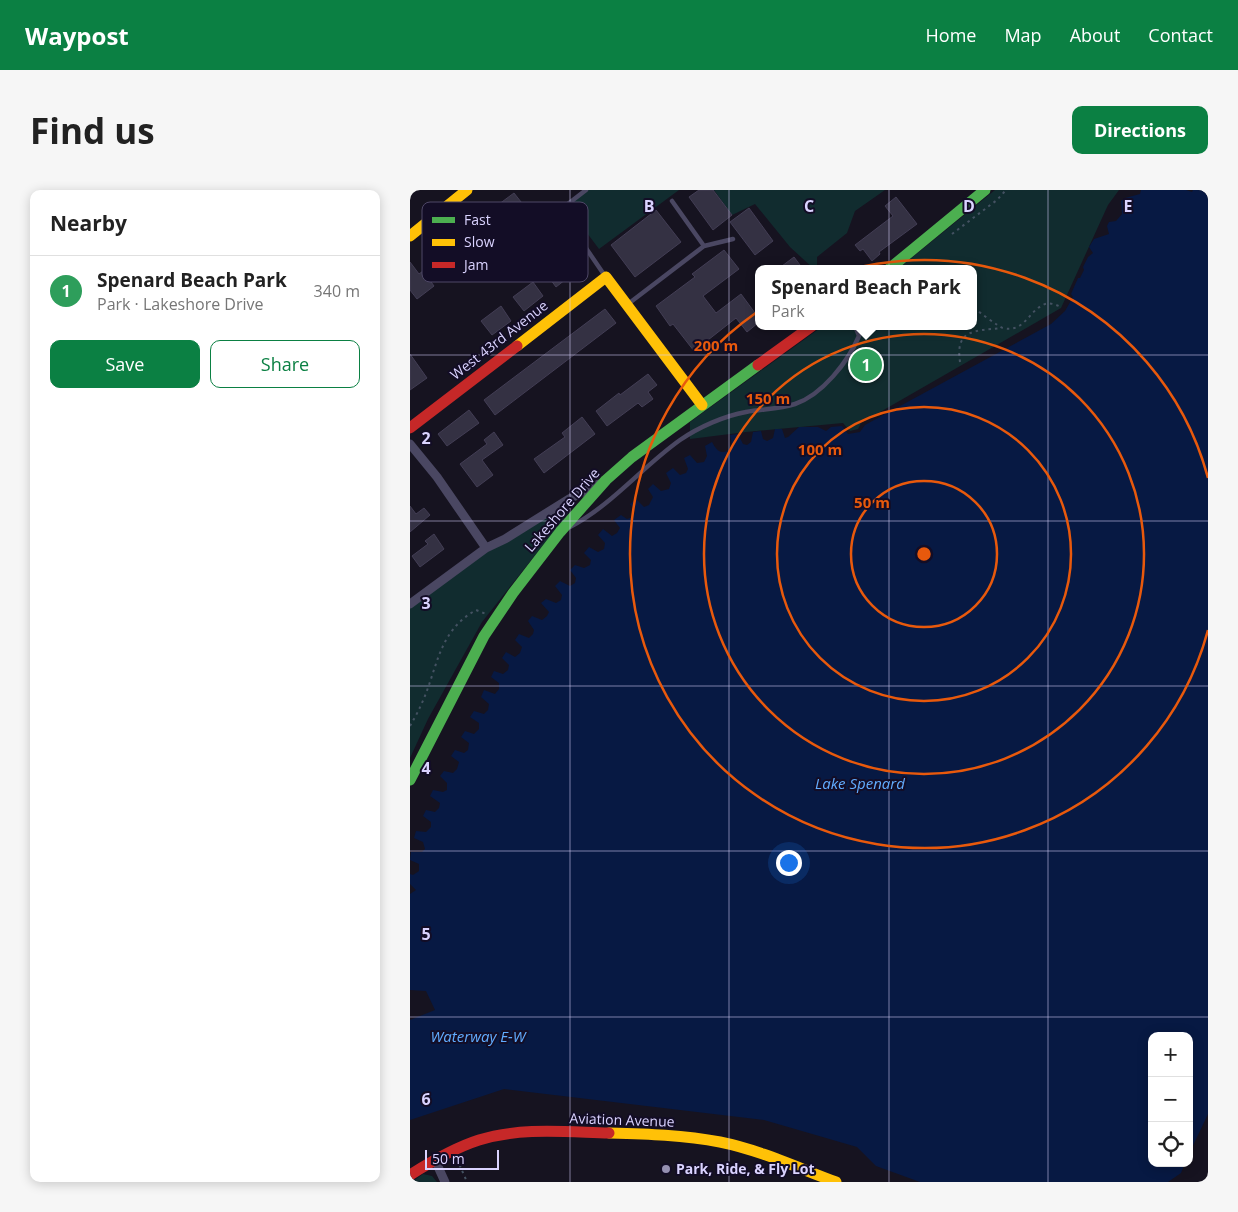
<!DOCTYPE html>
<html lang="en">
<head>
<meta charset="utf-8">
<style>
  :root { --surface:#fff; --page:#f6f6f6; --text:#222; --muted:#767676; --line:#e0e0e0; --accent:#0b8043 }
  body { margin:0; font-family:"Open Sans",sans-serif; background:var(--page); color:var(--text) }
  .controls { position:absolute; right:15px; bottom:15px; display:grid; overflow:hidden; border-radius:10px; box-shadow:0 2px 12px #0003 }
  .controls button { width:45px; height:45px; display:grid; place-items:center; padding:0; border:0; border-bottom:1px solid var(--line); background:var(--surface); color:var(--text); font:25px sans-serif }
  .scale { position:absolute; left:15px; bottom:12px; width:74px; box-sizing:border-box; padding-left:5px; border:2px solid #dad3ff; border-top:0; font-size:14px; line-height:18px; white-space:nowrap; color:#dad3ff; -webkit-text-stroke:4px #130d26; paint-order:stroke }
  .you { position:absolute; left:378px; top:672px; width:18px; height:18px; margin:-12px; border:4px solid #fff; border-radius:50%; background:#1a73e8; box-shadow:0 0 0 8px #1a73e833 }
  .badge { display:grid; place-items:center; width:32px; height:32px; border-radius:50%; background:var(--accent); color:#fff; font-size:16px; font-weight:700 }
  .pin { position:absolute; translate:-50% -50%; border:2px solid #fff; box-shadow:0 1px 5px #0006 }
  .popup { position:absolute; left:345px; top:75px; width:222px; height:65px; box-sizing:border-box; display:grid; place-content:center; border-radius:10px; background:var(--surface); filter:drop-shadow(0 1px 4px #0005); font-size:16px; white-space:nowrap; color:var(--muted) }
  .popup b { font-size:19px; color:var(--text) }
  .popup::after { content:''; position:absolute; left:50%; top:100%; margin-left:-10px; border:10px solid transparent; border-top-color:var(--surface) }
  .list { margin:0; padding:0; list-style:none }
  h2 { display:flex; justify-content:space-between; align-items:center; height:65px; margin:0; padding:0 20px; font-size:21px }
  h2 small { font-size:16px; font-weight:400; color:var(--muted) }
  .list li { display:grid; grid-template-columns:32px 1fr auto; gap:15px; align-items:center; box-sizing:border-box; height:70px; padding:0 20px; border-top:1px solid var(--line) }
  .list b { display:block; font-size:19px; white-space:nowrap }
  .list p { margin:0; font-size:16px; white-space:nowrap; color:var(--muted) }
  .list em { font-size:16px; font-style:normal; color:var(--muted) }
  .actions { display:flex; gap:10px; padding:15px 20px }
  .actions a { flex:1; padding:11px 0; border:1px solid var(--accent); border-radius:10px; text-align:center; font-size:18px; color:var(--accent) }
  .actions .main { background:var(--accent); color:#fff }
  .icon { flex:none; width:28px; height:28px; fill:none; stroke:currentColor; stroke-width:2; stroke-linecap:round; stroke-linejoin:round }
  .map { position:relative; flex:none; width:798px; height:992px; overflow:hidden; border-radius:10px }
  header { display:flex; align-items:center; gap:30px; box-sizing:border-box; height:70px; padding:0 25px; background:var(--accent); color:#fff }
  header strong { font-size:24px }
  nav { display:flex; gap:28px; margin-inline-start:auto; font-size:18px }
  .intro { display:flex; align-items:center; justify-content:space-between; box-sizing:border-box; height:120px; padding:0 30px }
  h1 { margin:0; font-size:35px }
  .button { padding:12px 22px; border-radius:10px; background:var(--accent); color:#fff; font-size:18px; font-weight:700 }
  main { display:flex; gap:30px; padding:0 30px }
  aside { flex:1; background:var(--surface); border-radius:10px; box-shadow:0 2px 12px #0003 }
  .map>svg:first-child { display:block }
</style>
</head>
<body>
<header>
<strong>Waypost</strong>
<nav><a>Home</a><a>Map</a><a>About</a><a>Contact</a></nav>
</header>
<div class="intro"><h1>Find us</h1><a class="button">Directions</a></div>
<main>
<aside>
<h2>Nearby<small></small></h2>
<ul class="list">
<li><span class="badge" style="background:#2e9e5b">1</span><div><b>Spenard Beach Park</b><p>Park · Lakeshore Drive</p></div><em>340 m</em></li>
</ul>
<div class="actions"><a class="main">Save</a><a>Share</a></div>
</aside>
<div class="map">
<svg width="798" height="992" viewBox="0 0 798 992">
  <rect width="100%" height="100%" fill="#161320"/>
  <path fill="#112c2f" d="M 177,0 L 269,0 L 189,59 L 156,15 Z
    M 304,0 L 475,0 L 445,21 L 437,43 L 407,67 L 407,79 L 404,79 L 380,57 L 345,14 L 322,25 Z
    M 585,0 L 709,0 L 698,15 L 651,118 L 451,233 L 448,239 L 440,241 L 433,233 L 336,242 L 280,249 L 280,232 L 413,136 L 564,136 L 564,79 L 488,79 Z
    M 155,318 L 160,321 L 72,432 L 18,529 L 0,568 L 0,414 L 76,358 Z
    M 13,984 L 22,986 L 27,992 L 2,992 Z"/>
  <path fill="#071943" d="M 731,0 L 776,0 L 782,2 L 783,0 L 796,0 L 798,7 L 798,924 L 779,964 L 779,846 L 742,846 L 742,973 L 775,973 L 771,983 L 758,992 L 510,992 L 466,976 L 447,957 L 354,930 L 94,899 L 0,930 L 0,830 L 25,820 L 16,801 L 0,800 L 0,704 L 6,700 L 0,694 L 0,684 L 3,685 L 9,681 L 9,674 L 0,670 L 1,662 L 12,662 L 15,659 L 13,652 L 4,648 L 6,641 L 16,642 L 21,637 L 21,632 L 13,626 L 16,620 L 25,622 L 29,618 L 30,613 L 20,606 L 23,600 L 33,602 L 37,600 L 37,593 L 30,586 L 34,581 L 43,583 L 47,579 L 49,572 L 41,566 L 45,560 L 54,563 L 58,560 L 59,553 L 51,547 L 55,541 L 64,544 L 69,539 L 69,533 L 60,527 L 64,521 L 74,524 L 78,520 L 79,514 L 71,507 L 74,500 L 85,504 L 89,499 L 89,493 L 81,487 L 84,481 L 93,484 L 98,480 L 99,475 L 92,468 L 96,462 L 105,467 L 110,463 L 112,457 L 105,450 L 109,444 L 119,448 L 123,444 L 124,440 L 118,431 L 122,426 L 132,430 L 137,426 L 139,422 L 131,413 L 136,409 L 146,413 L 151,410 L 152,405 L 145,396 L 150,391 L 160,396 L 165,393 L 166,388 L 160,380 L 165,375 L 174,378 L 180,375 L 181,370 L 174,363 L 179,357 L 188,362 L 194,359 L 195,353 L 188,345 L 193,339 L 202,346 L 207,343 L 210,338 L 204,330 L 211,325 L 217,329 L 223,327 L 225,322 L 220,314 L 226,309 L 234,317 L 239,315 L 243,307 L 238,299 L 243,294 L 251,301 L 259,299 L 261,293 L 256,283 L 263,278 L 270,285 L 276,283 L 278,279 L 274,268 L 280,265 L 287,273 L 294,272 L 297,266 L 295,256 L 302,252 C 306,259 309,264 317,261 L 322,255 L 320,245 L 328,244 L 333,254 L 337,255 L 341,252 L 343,242 L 351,241 L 353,249 L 357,251 L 363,248 L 365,239 L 372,239 L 375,248 L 378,247 L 389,237 L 408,237 L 416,241 L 421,237 L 432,236 L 438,244 L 450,242 L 455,235 L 641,134 L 655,121 L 663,107 L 661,104 L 668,88 L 670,88 L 674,80 L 673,77 L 678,67 L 683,63 L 679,57 L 684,49 L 699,44 L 697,36 L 699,32 L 706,31 L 712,24 L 711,11 L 715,8 L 730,4 Z"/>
  <path fill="#343143" stroke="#433e55" d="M 289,0 L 303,0 L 322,25 L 303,40 L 279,7 Z
    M 104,3 L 115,17 L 95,32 L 85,17 Z
    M 486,7 L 507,34 L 469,62 L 470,64 L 462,71 L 453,59 L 450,61 L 445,55 L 483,26 L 475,16 Z
    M 339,18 L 363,51 L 345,65 L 320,32 Z
    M 246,20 L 271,52 L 225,87 L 201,55 Z
    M 73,27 L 83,41 L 64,56 L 54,41 Z
    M 41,51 L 52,66 L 32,81 L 21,66 Z
    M 314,60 L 329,79 L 293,106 L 306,123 L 331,104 L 348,127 L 348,133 L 337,142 L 326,128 L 284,161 L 263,134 L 260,136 L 246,116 L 285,87 L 282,84 Z
    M 384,67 L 393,79 L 368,79 Z
    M 154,68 L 165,82 L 146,97 L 135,82 Z
    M 0,72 L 9,84 L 13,81 L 24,96 L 7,109 L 0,100 Z
    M 123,92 L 133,106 L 114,121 L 103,107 Z
    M 91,116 L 101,131 L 82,145 L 71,131 Z
    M 195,119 L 206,133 L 85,225 L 74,210 Z
    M 0,164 L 17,188 L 0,200 Z
    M 238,184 L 247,195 L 238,202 L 243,209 L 232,217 L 228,213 L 197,236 L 186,221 L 209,203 L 210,205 Z
    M 59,220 L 69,233 L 37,256 L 28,244 Z
    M 172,227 L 185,244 L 134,283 L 124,269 L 155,247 L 152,243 Z
    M 84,242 L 93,255 L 72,270 L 83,285 L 67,297 L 50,274 L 77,254 L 74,250 Z
    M 0,316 L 6,324 L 14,318 L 20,325 L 0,342 Z
    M 24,344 L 34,359 L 10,377 L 2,366 L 18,354 L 15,351 Z"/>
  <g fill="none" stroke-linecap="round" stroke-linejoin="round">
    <path stroke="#445262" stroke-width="2" stroke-dasharray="2.5 4" stroke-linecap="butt" d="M 542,44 L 587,10 L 596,0
      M 539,78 L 539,79
      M 564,118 C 569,122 589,137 593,138 C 614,143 619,121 633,115 C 638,112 644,114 649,116
      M 550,172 C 545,139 565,141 591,138
      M 0,536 C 4,529 8,522 11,515 C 28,479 27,442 66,420 L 76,424
      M 47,969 L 57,992"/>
    <path stroke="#4a4762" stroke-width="4.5" d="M 176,0 L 150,20 L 195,86
      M 294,56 L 323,49
      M 218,114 L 294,56 L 262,11
      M 160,337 C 202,315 232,277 270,250 C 289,237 314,226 336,222 C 352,219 370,219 385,214 C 412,205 438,172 449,146 L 445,136"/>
    <path stroke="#4a4762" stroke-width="9" d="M 0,254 L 27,287 L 76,358
      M 0,414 L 76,358 L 95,349 L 159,309 L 189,294
      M 25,970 L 35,992"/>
    <path stroke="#4caf50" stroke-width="11" d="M 479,79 L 575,0
      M 0,590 L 74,446 L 103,403 L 150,342 L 196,290 L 222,267 L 348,175"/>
    <path stroke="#ffc107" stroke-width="11" d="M 0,46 L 57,0
      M 107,156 L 196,87 L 292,215
      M 199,943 C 236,944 274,945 310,952 C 350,960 388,978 426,992"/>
    <path stroke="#c62828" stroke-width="11" d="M 348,175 L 402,136
      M 0,238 L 107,156
      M 0,985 C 22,971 44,958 69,950 C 111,937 156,942 199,943"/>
  </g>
  <path fill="none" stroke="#dad3ff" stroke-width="1" stroke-opacity="0.55" d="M 160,0 L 160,992M 319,0 L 319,992M 479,0 L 479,992M 638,0 L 638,992M 0,165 L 798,165M 0,331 L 798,331M 0,496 L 798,496M 0,661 L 798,661M 0,827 L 798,827"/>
  <g fill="none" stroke="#e8590c" stroke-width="2.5">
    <circle cx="514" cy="364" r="73"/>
    <circle cx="514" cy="364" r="147"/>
    <circle cx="514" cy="364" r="220"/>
    <path d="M798 440A294 294 0 1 1 798 288"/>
  </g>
  <circle fill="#9590b1" stroke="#130d26" stroke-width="2" cx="256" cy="979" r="5"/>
  <g text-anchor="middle" stroke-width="4" stroke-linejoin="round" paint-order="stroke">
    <g font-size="14" fill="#dad3ff" stroke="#130d26">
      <text transform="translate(89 150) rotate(-38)" y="5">West 43rd Avenue</text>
      <text transform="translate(152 320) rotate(-49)" y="5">Lakeshore Drive</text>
      <text transform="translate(212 930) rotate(2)" y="5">Aviation Avenue</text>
    </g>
    <g font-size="14" font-weight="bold" fill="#dad3ff" stroke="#130d26" text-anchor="start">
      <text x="266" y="984">Park, Ride, &amp; Fly Lot</text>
    </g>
    <g font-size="15" font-style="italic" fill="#61acff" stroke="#130d26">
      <text x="450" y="599">Lake Spenard</text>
      <text x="68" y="852">Waterway E-W</text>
    </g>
  </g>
  <rect x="12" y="12" width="166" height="80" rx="8" fill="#130d26" stroke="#4f4867" stroke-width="1"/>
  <rect x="22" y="27" width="23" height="6" fill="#4caf50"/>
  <rect x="22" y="49" width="23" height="7" fill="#ffc107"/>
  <rect x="22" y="72" width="23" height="6" fill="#c62828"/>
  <g font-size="14" fill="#dad3ff">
    <text x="54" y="35">Fast</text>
    <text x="54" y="57">Slow</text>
    <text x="54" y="80">Jam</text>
  </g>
  <g font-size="16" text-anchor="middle" font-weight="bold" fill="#dad3ff" stroke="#130d26" stroke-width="4" stroke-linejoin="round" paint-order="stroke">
    <text x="239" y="22">B</text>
    <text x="399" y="22">C</text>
    <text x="559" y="22">D</text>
    <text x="718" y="22">E</text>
    <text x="16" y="254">2</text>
    <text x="16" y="419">3</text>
    <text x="16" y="584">4</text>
    <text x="16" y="750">5</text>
    <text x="16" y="915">6</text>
  </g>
  <circle cx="514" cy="364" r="8" fill="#e8590c" stroke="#130d26" stroke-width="2.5"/>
  <g font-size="15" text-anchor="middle" font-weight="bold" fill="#e8590c" stroke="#130d26" stroke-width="4" stroke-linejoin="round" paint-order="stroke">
    <text x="306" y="161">200 m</text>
    <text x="358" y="214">150 m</text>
    <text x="410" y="265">100 m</text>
    <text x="462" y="318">50 m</text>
  </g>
</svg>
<div class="controls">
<button>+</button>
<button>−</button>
<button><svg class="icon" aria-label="locate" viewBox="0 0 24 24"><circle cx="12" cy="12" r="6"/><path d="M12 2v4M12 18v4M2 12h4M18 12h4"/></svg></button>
</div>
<div class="scale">50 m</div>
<div class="you"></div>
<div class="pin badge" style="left:456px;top:175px;background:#2e9e5b">1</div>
<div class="popup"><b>Spenard Beach Park</b>Park</div>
</div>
</main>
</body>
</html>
